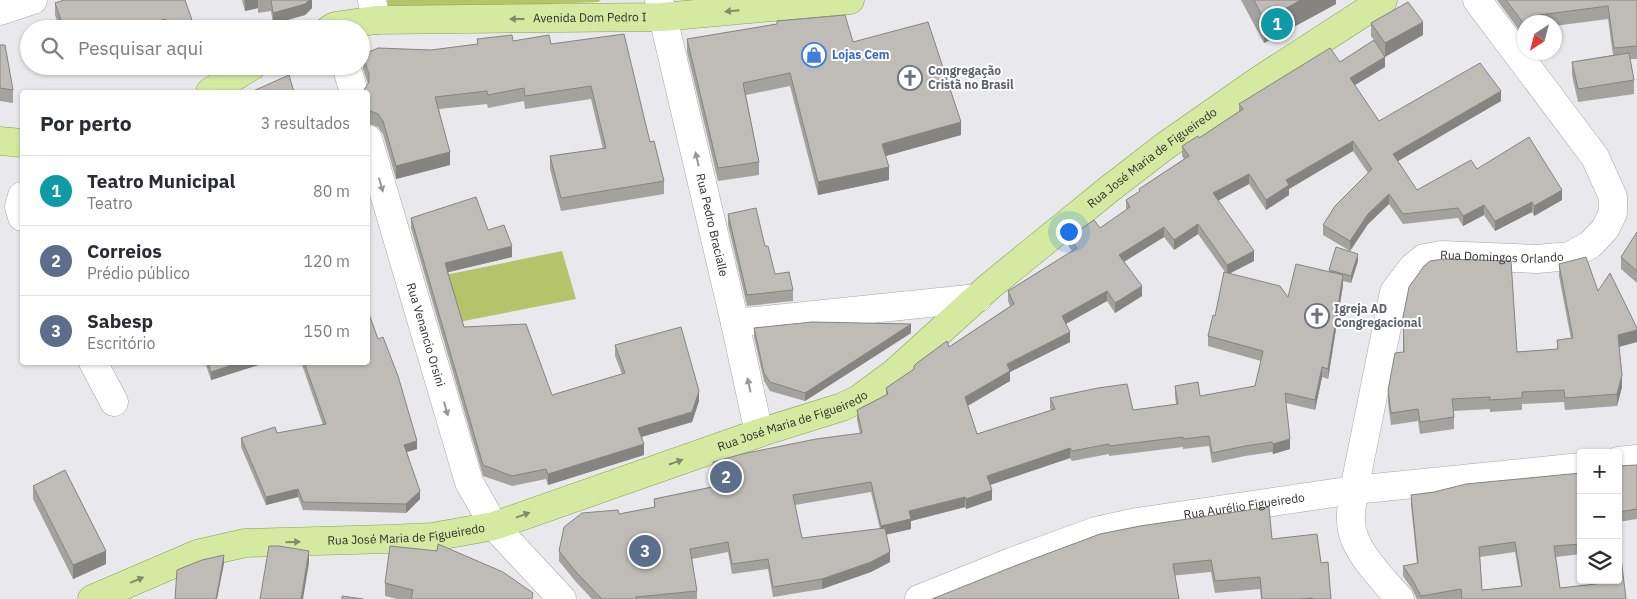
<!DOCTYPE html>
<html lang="pt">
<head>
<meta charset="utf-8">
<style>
  :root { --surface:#fff; --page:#f7f7f7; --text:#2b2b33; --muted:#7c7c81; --line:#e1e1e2; --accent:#ea580c }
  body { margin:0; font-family:"IBM Plex Sans",sans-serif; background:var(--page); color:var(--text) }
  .controls { position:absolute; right:15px; bottom:15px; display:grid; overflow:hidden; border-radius:5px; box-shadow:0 1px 4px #0004 }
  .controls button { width:45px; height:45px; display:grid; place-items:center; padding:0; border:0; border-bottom:1px solid var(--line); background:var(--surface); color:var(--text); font:25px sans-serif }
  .compass { position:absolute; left:1517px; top:15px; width:45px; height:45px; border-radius:50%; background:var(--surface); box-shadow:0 1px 4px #0004; rotate:216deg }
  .you { position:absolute; left:1068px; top:231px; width:18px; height:18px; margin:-12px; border:4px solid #fff; border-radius:50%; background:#1a73e8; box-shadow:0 0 0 8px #1a73e833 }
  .badge { display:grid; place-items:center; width:32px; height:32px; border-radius:50%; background:var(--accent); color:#fff; font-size:16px; font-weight:700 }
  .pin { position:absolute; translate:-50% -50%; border:2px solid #fff; box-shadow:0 1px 5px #0006 }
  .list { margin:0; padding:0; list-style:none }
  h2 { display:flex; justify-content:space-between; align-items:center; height:65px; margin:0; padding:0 20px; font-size:21px }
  h2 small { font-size:16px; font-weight:400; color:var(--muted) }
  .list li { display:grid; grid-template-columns:32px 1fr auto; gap:15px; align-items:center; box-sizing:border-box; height:70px; padding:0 20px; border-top:1px solid var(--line) }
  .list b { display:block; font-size:19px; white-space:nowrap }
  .list p { margin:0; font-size:16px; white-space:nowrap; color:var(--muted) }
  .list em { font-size:16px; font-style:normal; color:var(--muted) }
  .icon { flex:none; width:28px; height:28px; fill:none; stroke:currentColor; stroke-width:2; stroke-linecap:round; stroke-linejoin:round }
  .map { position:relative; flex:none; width:1637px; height:599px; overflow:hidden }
  .search { position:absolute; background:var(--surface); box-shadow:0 1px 4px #0004; left:20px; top:20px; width:350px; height:55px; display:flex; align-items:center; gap:12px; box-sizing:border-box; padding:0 18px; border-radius:28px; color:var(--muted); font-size:19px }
  .panel { position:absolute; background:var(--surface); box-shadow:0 1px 4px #0004; left:20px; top:90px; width:350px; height:275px; border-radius:5px }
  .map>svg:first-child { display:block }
</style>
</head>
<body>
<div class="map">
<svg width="1637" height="599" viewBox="0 0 1637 599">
  <rect width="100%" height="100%" fill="#e9e8ed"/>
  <path fill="#b5c46b" d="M 387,0 L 601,0 L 598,2 L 388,10 Z
    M 562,251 L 576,299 L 459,322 L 445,275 Z"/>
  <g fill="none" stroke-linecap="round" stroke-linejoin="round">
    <defs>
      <g id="minor">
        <path d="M 372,0 L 376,20"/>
        <path id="s1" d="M 659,0 L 735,323 L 759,433"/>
        <path d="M 0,11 L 33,0"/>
        <path d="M 346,66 L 354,92"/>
        <path id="s2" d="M 368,139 L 469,482 L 494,526 L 562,599"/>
        <path d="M 22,196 L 19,207 L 22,217"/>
        <path d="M 735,323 L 978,298"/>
        <path d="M 93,362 L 114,402"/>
        <path d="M 1618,461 L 1637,459"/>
        <path id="s3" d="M 919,599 L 1011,562 L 1096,531 L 1137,522 L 1354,490 L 1581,467"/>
        <path id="s4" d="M 1400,599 C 1383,579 1351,549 1351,521 C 1350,511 1353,500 1354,490 L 1394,292 L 1413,267 L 1424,258 L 1442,255 L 1537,259 L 1570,256 L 1591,244 L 1605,229 L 1613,213 L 1613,197 L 1595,157 L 1477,0"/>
      </g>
      <g id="major">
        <path id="s5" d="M 330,29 L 335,26 L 376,20 L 662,17 L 850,0"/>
        <path d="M 210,92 L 252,66"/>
        <path d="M 0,141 L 22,143"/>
        <path id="s6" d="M 92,599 L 197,554 L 245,543 L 388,539 L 432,537 L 494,526 L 759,433 L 842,407 L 859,399 L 894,373 L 990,286 L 1108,190 L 1165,146 L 1261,79 L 1383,0"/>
      </g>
    </defs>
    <use href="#minor" stroke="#a6a5aa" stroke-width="29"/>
    <use href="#major" stroke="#899f50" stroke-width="29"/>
    <use href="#minor" stroke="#fff" stroke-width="28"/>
    <use href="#major" stroke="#d5eaa0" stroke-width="28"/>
  </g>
  <path fill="#a4a29d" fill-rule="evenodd" d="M 185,0 L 195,29 L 60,29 L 55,15 L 55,3 Z
    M 242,0 L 312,0 L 312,8 L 305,15 L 273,24 L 271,11 L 258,13 L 258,8 L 245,11 Z
    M 1241,0 L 1336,0 L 1336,4 L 1264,43 Z
    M 1497,0 L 1637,0 L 1637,59 L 1630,59 L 1634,80 L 1634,94 L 1578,102 L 1572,75 L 1572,62 L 1613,55 L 1608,19 L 1554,26 L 1554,22 L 1524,22 L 1524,37 Z
    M 777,21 L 853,42 L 961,135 L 886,156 L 889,180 L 818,195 L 790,86 L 746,95 L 759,162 L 759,175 L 718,181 L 687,52 L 687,39 L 777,24 Z
    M 1371,23 L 1423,35 L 1385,56 L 1385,67 L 1355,85 L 1379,121 L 1501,101 L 1398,161 L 1417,190 L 1477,169 L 1562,200 L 1534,216 L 1532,212 L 1495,231 L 1484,215 L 1463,226 L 1458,218 L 1403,224 L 1389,204 L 1368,224 L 1350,251 L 1323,235 L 1323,225 L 1368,173 L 1353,151 L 1289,189 L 1289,195 L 1266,210 L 1249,184 L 1218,201 L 1254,261 L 1229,273 L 1288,297 L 1329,272 L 1329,270 L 1358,261 L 1351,283 L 1343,281 L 1343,285 L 1328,379 L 1322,377 L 1315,410 L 1286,403 L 1290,449 L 1273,454 L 1272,452 L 1245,456 L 1212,463 L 1209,446 L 1183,449 L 1183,447 L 1109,456 L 1109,454 L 1072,461 L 1070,458 L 990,485 L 992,500 L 966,509 L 965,507 L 911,521 L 911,529 L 886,534 L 890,562 L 871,572 L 822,589 L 773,597 L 768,569 L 732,574 L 728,552 L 692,559 L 697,591 L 697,599 L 592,599 L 576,582 L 559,561 L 559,551 L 619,514 L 654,507 L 654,499 L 715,486 L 713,472 L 713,462 L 860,433 L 857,420 L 857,410 L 886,395 L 886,388 L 914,369 L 914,366 L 949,347 L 1010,306 L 1008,301 L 1008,291 L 1072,251 L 1069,247 L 1069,237 L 1100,228 L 1126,210 L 1126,200 L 1139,192 L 1139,189 L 1184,159 L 1182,156 L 1182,146 L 1199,138 L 1239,112 L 1239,104 L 1340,62 L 1374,40 L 1371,36 ZM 1198,234 L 1225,272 L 1215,316 L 1208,336 L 1208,346 L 1261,361 L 1255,386 L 1200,396 L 1175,386 L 1175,396 L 1176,404 L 1133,410 L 1050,398 L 1050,408 L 1051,410 L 977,434 L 968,406 L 1010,381 L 1010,372 L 1070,342 L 1066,324 L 1107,301 L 1115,313 L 1142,296 L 1124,261 L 1164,237 L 1174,250 ZM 871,492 L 880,529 L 802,538 L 795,505 Z
    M 477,39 L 513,41 L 551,44 L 650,142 L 664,181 L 664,194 L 561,211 L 550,169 L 550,156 L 603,149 L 591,99 L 525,109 L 524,101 L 488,108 L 487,104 L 439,109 L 450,165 L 396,179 L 383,134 L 378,127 L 370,124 L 368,114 L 368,92 L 364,92 L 364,90 L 368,84 L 363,69 L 363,56 L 431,50 L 477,44 Z
    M 0,45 L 13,90 L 13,103 L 0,101 Z
    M 728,214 L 765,246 L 775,274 L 793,290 L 793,301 L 747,306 L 728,225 Z
    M 411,218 L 488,230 L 512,257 L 448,272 L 464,327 L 552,395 L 622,374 L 615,356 L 615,345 L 699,401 L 692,422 L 641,437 L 644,455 L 548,485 L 546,479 L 512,486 L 483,476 L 411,228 Z
    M 1637,232 L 1637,283 L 1621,269 L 1621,257 Z
    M 1559,264 L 1598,291 L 1637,342 L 1619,347 L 1622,387 L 1617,406 L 1565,410 L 1564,402 L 1522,404 L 1522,410 L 1490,412 L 1490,409 L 1454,411 L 1454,429 L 1420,434 L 1418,421 L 1391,425 L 1388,402 L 1388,390 L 1403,352 L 1403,317 L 1517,352 L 1557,349 L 1557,340 L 1571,339 L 1559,276 Z
    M 754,328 L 911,333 L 805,401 L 770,391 L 764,381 L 754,337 Z
    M 205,362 L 268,362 L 211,380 Z
    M 301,362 L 368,362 L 417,449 L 407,452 L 420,499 L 406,513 L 303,510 L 298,497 L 266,505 L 241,447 L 241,438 L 277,433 L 323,425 Z
    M 1637,465 L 1637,519 L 1618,522 L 1618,466 Z
    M 1581,473 L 1581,554 L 1556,557 L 1560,588 L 1595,584 L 1595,580 L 1618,580 L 1626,599 L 1417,599 L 1412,589 L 1403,576 L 1403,566 L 1417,564 L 1411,505 L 1411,495 ZM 1515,552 L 1521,586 L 1482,590 L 1480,557 Z
    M 33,486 L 106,564 L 73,579 L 33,499 Z
    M 1272,539 L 1321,563 L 1331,599 L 1261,599 L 1260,589 L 1215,593 L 1211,572 L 932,599 Z
    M 385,583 L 533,599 L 397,599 L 385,596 Z"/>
  <path fill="#868480" d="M 245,0 L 258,0 L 258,8 L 245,11 Z
    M 309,0 L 312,0 L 312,8 L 305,15 L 273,24 L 273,13 Z
    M 1301,0 L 1336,0 L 1336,4 L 1264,43 L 1264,20 Z
    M 165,19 L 165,29 L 135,29 Z
    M 1423,22 L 1423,35 L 1385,57 L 1385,43 Z
    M 1385,57 L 1385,67 L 1350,88 L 1350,78 Z
    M 1501,91 L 1501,101 L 1393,164 L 1393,154 Z
    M 961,122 L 961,135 L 882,157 L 882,144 Z
    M 1353,141 L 1353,151 L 1289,189 L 1289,195 L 1266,210 L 1266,200 L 1286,180 Z
    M 450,152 L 450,165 L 396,179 L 396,166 Z
    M 889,167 L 889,180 L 818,195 L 818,182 Z
    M 1249,174 L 1249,184 L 1213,203 L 1213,193 Z
    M 1562,190 L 1562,200 L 1534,216 L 1534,206 Z
    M 1389,194 L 1389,204 L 1368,224 L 1350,251 L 1350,241 L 1368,214 Z
    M 1532,202 L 1532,212 L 1495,231 L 1495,221 Z
    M 1484,205 L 1484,215 L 1463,226 L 1463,216 Z
    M 1198,224 L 1198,234 L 1174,250 L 1174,240 Z
    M 1164,227 L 1164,237 L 1119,265 L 1119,255 Z
    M 512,246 L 512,257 L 445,273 L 445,263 Z
    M 1254,251 L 1254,261 L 1227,275 L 1227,265 Z
    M 1358,254 L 1358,261 L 1351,283 L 1351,276 Z
    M 1343,275 L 1343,285 L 1328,379 L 1328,369 Z
    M 1142,286 L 1142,296 L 1115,313 L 1115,303 Z
    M 1107,291 L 1107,301 L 1062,326 L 1062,316 Z
    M 911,324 L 911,333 L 805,401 L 805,393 Z
    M 1637,330 L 1637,342 L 1618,347 L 1618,335 Z
    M 1070,332 L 1070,342 L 1010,372 L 1010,381 L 965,407 L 965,397 L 1007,364 Z
    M 241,362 L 268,362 L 211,380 L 211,372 Z
    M 1322,367 L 1322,377 L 1315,410 L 1315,400 Z
    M 1622,375 L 1622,387 L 1617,406 L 1617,394 Z
    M 699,391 L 699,401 L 692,422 L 638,438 L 638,428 Z
    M 1290,439 L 1290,449 L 1273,454 L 1273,444 Z
    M 417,441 L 417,449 L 404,453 L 404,445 Z
    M 644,444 L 644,455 L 548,485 L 548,474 Z
    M 1070,448 L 1070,458 L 987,486 L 987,476 Z
    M 298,489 L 298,497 L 266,505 L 266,497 Z
    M 992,490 L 992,500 L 966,509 L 966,499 Z
    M 420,491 L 420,499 L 406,513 L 406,504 Z
    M 965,497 L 965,507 L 911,521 L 911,529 L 881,536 L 881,526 L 909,511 Z
    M 106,551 L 106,564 L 73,579 L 73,565 Z
    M 309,551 L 309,563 L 303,599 L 301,599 Z
    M 890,552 L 890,562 L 871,572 L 822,589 L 822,579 Z
    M 224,555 L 224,564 L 217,599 L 216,599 Z"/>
  <path fill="#bfbcb7" stroke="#868480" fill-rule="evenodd" d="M 64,0 L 185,0 L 195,29 L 169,29 L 165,19 L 135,29 L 64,29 L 55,3 Z
    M 271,0 L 309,0 L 305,4 L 273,13 Z
    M 1254,0 L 1301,0 L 1264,20 Z
    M 1506,0 L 1637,0 L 1637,46 L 1614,48 L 1608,6 L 1539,15 L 1540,22 L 1524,22 L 1524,24 Z
    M 1408,2 L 1423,22 L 1385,43 L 1371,23 Z
    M 845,15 L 853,42 L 928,22 L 961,122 L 882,144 L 889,167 L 818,182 L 790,73 L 743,83 L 759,162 L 718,168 L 687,39 L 777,24 L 777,21 Z
    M 624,34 L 650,142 L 654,141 L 664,181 L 561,198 L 550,156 L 606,148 L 591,86 L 525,96 L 524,88 L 488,95 L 487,91 L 435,97 L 450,152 L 396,166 L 383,121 L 378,114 L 370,111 L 368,101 L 368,92 L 365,92 L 364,90 L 369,82 L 369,74 L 363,56 L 364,54 L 378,48 L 431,50 L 478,44 L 477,39 L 512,35 L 513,41 L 549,35 L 551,44 Z
    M 1374,40 L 1385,57 L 1350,78 L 1379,121 L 1480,63 L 1501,91 L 1393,154 L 1417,190 L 1471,160 L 1477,169 L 1529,137 L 1562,190 L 1534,206 L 1532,202 L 1495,221 L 1484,205 L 1463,216 L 1458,208 L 1403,214 L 1389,194 L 1368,214 L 1350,241 L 1323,225 L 1335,206 L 1372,169 L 1353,141 L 1286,180 L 1289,185 L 1266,200 L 1249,174 L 1213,193 L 1254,251 L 1227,265 L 1198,224 L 1174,240 L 1164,227 L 1119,255 L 1142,286 L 1115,303 L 1107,291 L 1062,316 L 1070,332 L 1007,364 L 1010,371 L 965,397 L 977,434 L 1055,409 L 1050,398 L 1098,388 L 1127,384 L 1133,410 L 1178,404 L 1175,386 L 1198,382 L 1200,396 L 1255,386 L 1263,351 L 1208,336 L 1213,315 L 1215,316 L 1224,272 L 1280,286 L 1288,297 L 1296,264 L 1343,275 L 1328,369 L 1322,367 L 1315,400 L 1285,393 L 1290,439 L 1273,444 L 1272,442 L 1245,446 L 1212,453 L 1209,436 L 1183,439 L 1183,437 L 1109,446 L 1109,444 L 1072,451 L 1070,448 L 987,476 L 992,490 L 966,499 L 965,497 L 909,511 L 911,519 L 881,526 L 871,482 L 793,495 L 802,538 L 885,528 L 890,552 L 871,562 L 822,579 L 773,587 L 768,559 L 732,564 L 728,542 L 690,549 L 697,591 L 636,597 L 636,599 L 602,599 L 576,572 L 559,551 L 564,527 L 582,513 L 618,510 L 619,514 L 655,507 L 654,499 L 717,486 L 713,462 L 742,454 L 816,439 L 862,433 L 857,410 L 888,394 L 886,388 L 914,369 L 914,366 L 917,363 L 947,341 L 949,347 L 1014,304 L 1008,291 L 1077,248 L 1069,237 L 1094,220 L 1100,228 L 1130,207 L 1126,200 L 1140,191 L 1139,189 L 1189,156 L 1182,146 L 1198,136 L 1199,138 L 1243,109 L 1239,104 L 1330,48 L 1340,62 Z
    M 0,45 L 5,45 L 13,90 L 0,88 Z
    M 1629,53 L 1634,80 L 1578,89 L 1572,62 Z
    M 289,75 L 294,92 L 251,92 Z
    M 476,197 L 488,230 L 504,225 L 512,246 L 445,263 L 464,327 L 526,324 L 552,395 L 625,373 L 615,345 L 681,327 L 699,391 L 692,412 L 638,428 L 644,444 L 548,474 L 546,469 L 512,476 L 483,465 L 411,218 Z
    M 756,208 L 765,246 L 768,246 L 775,274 L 789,272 L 793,290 L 747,295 L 728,214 Z
    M 1637,232 L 1637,271 L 1621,257 Z
    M 1336,247 L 1358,254 L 1351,276 L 1329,270 Z
    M 1586,257 L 1598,291 L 1610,273 L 1637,328 L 1637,330 L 1618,335 L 1622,375 L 1617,394 L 1565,398 L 1564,390 L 1522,392 L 1522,398 L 1490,400 L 1490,397 L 1452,399 L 1454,417 L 1420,422 L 1418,409 L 1391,413 L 1388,390 L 1395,353 L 1404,352 L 1403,317 L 1409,287 L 1424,266 L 1430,261 L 1443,259 L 1511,261 L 1517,352 L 1558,349 L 1557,340 L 1573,338 L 1559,264 Z
    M 368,311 L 378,339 L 383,337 L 398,376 L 417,441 L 404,445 L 420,491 L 406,504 L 303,502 L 298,489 L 266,497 L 241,438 L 275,427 L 277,433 L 326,424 L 304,362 L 368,362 Z
    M 812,322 L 911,324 L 805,393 L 770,382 L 764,373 L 754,328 Z
    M 208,362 L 241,362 L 211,372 Z
    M 1637,465 L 1637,509 L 1618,512 L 1618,466 Z
    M 65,470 L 106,551 L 73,565 L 33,486 Z
    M 1581,473 L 1581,544 L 1554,546 L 1560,588 L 1596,584 L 1596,580 L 1618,580 L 1618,533 L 1626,599 L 1462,599 L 1461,589 L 1421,596 L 1412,579 L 1403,566 L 1418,563 L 1411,495 L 1434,492 L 1466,484 ZM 1515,542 L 1522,586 L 1482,590 L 1479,547 Z
    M 1269,507 L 1272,539 L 1317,534 L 1321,563 L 1328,562 L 1331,599 L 1312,599 L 1312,598 L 1299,599 L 1262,599 L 1260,577 L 1215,581 L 1211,560 L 1173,564 L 1179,599 L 932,599 L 1017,565 L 1100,534 L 1140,526 Z
    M 438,544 L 503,572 L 533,593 L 532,599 L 411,599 L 413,590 L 385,583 L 390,546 L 437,551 Z
    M 269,546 L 279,546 L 309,551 L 301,599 L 302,599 L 260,599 Z
    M 224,555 L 216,599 L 175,599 L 177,570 L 202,560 Z
    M 342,596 L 363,599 L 342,599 Z"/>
  <defs><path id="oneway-solid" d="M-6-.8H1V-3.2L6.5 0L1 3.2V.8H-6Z" transform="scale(1.25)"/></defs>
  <g fill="#828c68">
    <use href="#oneway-solid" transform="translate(732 11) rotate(175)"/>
    <use href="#oneway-solid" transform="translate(517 19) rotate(180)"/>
    <use href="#oneway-solid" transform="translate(676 462) rotate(-19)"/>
    <use href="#oneway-solid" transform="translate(523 515) rotate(-20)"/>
    <use href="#oneway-solid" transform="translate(293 542) rotate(-1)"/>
    <use href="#oneway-solid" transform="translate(137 580) rotate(-23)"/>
  </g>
  <g fill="#979798">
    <use href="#oneway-solid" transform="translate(697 159) rotate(-103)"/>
    <use href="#oneway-solid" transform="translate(381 185) rotate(74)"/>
    <use href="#oneway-solid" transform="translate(749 385) rotate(-102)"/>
    <use href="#oneway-solid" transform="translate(446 409) rotate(74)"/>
  </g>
  <defs>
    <symbol id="shop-ring" viewBox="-11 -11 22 22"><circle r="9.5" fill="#fff" stroke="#3f7fe0" stroke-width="1.5"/><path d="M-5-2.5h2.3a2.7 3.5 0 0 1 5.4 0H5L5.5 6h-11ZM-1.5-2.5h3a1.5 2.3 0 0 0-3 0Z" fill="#3f7fe0"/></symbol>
    <symbol id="church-ring" viewBox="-11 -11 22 22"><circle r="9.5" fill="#fff" stroke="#6b7280" stroke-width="1.5"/><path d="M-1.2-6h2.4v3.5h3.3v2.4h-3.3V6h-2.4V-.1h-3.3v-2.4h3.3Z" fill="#6b7280"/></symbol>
  </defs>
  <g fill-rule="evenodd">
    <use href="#shop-ring" x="800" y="41" width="28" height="28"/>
    <use href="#church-ring" x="896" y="64" width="28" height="28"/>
    <use href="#church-ring" x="1303" y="302" width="28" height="28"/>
  </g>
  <g text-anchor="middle" stroke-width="4" stroke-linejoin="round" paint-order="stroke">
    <g font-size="12" fill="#2f2f31" stroke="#fff">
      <text dy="4" stroke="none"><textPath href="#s5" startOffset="261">Avenida Dom Pedro I</textPath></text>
      <text dy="4" stroke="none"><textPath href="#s6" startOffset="1180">Rua José Maria de Figueiredo</textPath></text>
      <text dy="4" stroke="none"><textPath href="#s1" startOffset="231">Rua Pedro Bracialle</textPath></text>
      <text dy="4" stroke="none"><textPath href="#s4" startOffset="451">Rua Domingos Orlando</textPath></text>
      <text dy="4" stroke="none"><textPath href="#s2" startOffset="204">Rua Venancio Orsini</textPath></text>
      <text dy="4" stroke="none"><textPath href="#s6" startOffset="730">Rua José Maria de Figueiredo</textPath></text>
      <text dy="4" stroke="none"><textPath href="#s3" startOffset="340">Rua Aurélio Figueiredo</textPath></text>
      <text dy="4" stroke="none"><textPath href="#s6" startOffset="325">Rua José Maria de Figueiredo</textPath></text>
    </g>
    <g font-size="12" font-weight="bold" fill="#366cbe" stroke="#fff" text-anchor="start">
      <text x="832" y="59">Lojas Cem</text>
    </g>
    <g font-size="12" font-weight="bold" fill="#5b616d" stroke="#fff" text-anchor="start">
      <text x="928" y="75">Congregação<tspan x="928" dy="14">Cristã no Brasil</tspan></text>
      <text x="1334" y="313">Igreja AD<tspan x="1334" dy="14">Congregacional</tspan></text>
    </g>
  </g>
</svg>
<div class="controls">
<button>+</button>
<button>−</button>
<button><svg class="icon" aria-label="layers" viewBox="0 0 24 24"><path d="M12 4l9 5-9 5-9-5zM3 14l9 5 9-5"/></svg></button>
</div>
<svg class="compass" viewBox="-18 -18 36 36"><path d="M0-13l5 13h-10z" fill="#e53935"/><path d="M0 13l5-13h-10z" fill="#7c7c81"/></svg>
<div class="you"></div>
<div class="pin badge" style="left:1277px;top:24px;background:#0f9aa8">1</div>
<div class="pin badge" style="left:726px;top:477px;background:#5c6f8a">2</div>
<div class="pin badge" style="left:645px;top:551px;background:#5c6f8a">3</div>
<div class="search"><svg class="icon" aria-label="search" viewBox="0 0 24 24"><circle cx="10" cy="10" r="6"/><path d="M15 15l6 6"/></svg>Pesquisar aqui</div>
<section class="panel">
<h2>Por perto<small>3 resultados</small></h2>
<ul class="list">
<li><span class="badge" style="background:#0f9aa8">1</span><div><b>Teatro Municipal</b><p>Teatro</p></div><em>80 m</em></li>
<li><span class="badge" style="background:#5c6f8a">2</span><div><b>Correios</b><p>Prédio público</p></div><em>120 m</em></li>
<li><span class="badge" style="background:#5c6f8a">3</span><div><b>Sabesp</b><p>Escritório</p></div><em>150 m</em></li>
</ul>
</section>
</div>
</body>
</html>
